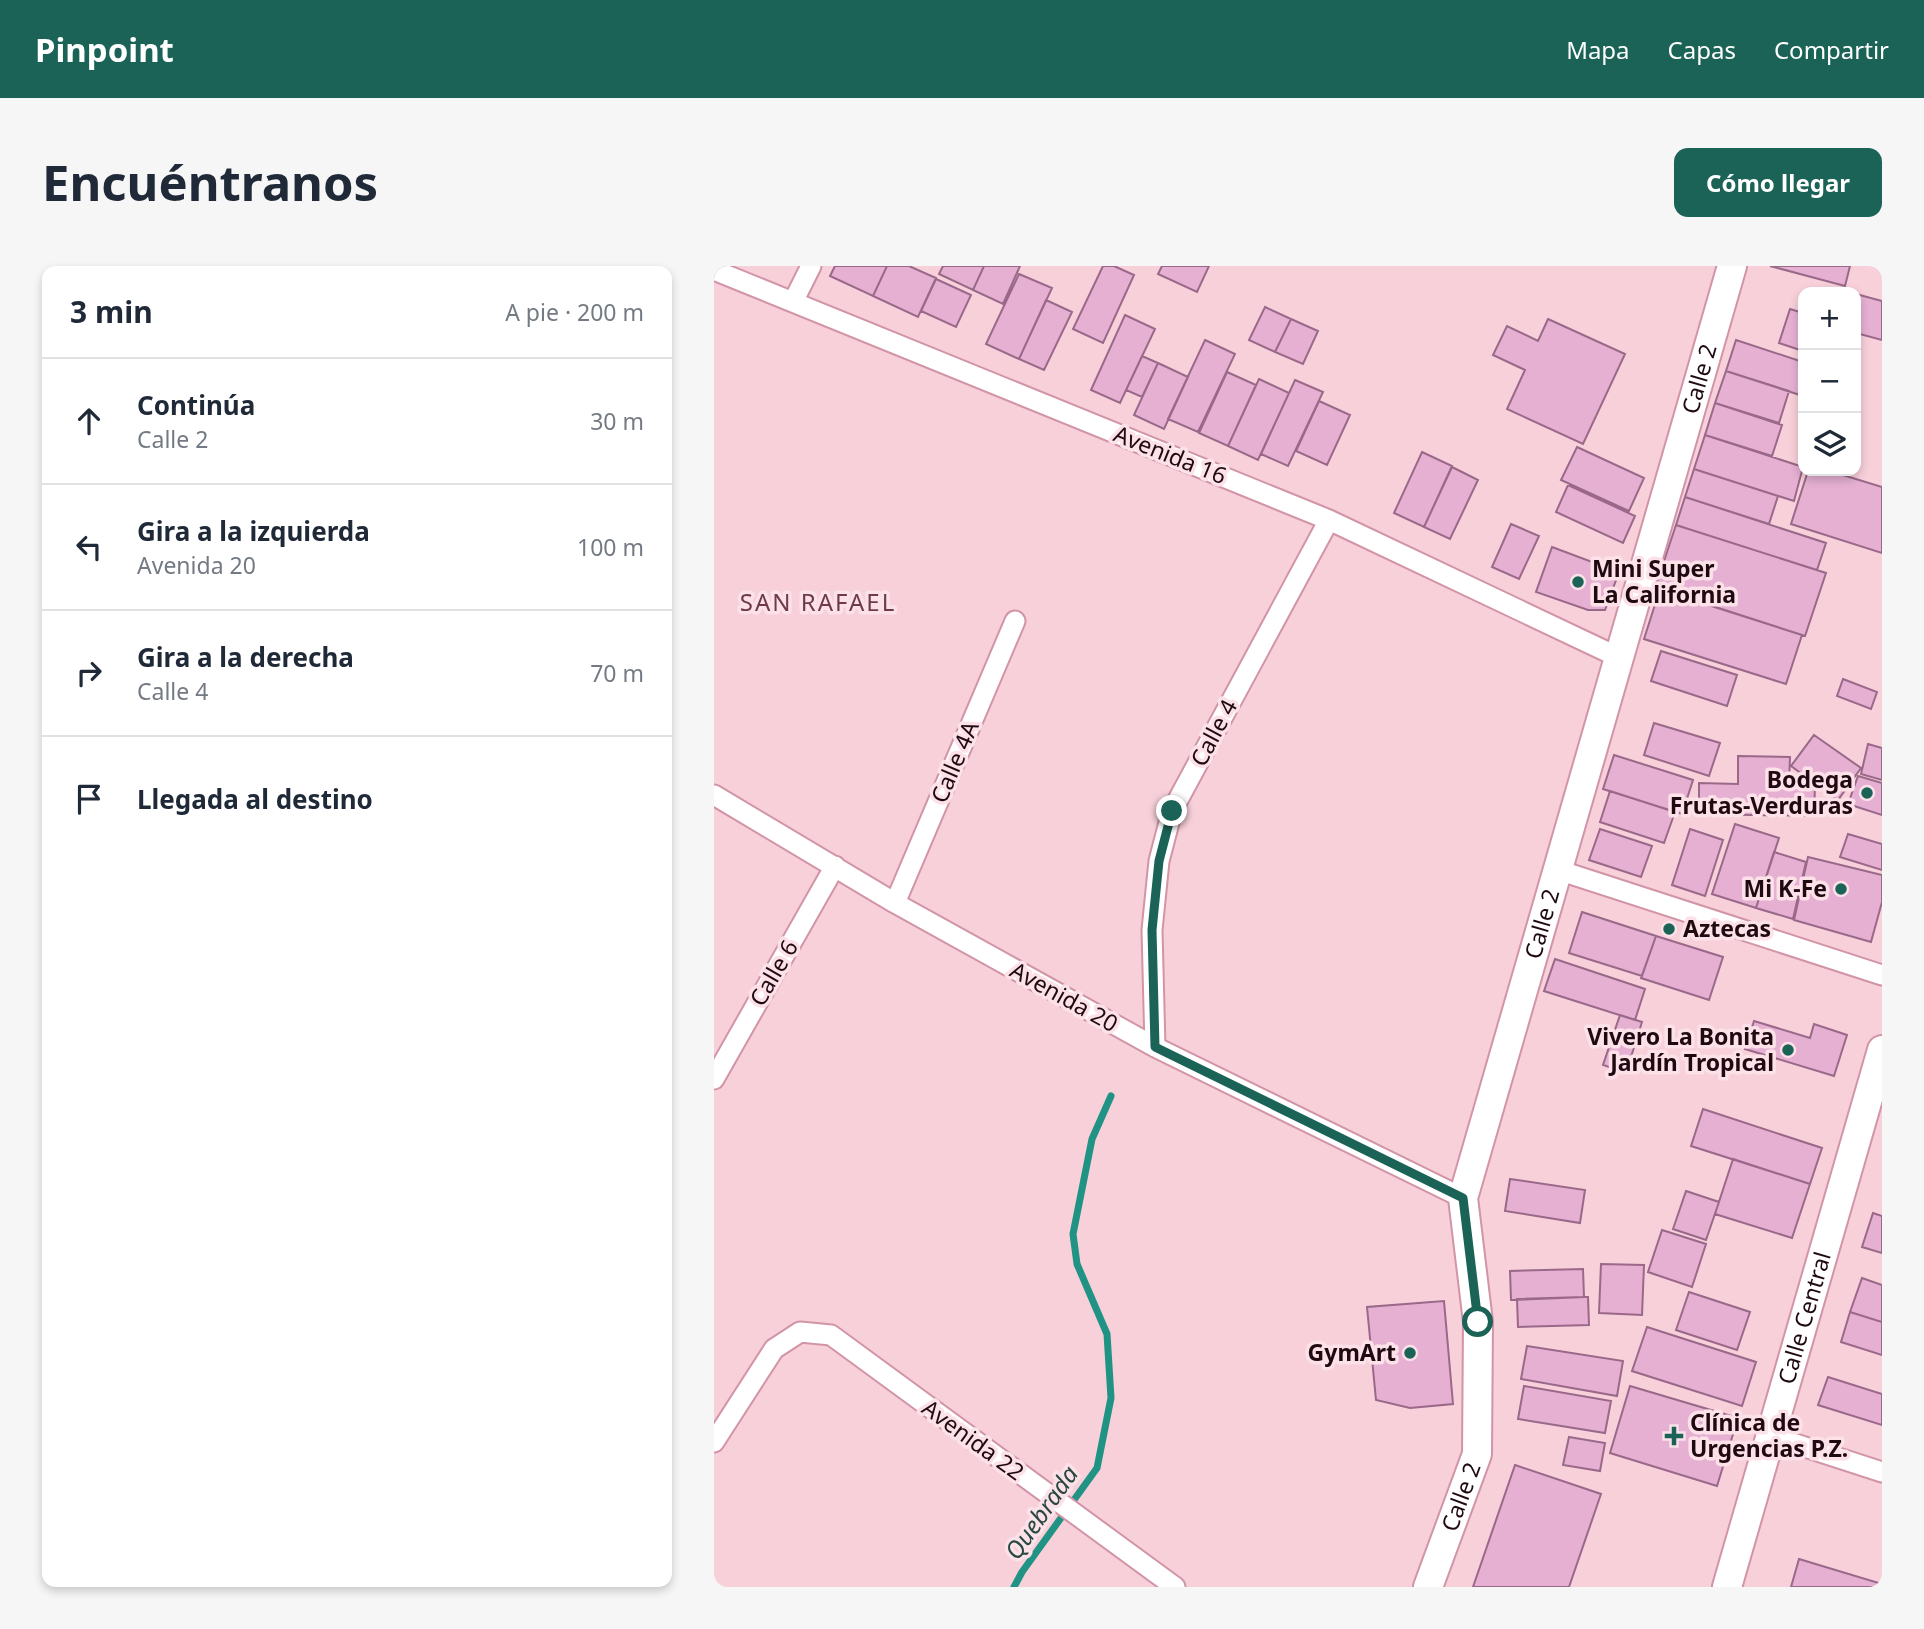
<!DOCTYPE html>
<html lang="es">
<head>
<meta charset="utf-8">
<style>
  :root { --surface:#fff; --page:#f6f6f7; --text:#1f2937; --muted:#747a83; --line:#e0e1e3; --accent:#1b6357 }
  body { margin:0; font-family:"Noto Sans",sans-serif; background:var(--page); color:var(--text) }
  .controls { position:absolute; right:21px; top:21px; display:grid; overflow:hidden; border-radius:14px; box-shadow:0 4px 10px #0003 }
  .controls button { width:63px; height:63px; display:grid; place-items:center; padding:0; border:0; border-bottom:2px solid var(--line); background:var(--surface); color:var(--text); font:35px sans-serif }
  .stop { position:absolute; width:21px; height:21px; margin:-16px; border:5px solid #1b6357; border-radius:50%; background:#fff }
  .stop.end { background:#1b6357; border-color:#fff; box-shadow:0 2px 7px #0008 }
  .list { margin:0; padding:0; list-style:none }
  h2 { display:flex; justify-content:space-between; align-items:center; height:91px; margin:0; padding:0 28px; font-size:30px }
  h2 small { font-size:23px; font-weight:400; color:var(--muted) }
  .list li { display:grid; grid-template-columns:46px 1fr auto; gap:21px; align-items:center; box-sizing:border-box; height:126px; padding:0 28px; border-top:2px solid var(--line) }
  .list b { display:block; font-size:26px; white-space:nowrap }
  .list p { margin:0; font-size:23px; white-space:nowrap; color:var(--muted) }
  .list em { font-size:23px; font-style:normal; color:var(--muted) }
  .icon { flex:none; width:38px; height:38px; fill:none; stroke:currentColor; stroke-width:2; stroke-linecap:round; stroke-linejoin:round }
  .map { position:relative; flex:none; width:1168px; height:1321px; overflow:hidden; border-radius:14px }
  header { display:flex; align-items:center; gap:42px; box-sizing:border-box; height:98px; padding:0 35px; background:var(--accent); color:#fff }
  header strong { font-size:33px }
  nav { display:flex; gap:38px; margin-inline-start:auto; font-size:24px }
  .intro { display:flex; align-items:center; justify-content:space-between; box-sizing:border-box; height:168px; padding:0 42px }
  h1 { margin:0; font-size:49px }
  .button { padding:18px 32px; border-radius:14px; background:var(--accent); color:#fff; font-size:24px; font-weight:700 }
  main { display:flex; gap:42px; padding:0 42px }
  aside { flex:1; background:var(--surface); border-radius:14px; box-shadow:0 4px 10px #0003 }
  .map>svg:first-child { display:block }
</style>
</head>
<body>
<header>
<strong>Pinpoint</strong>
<nav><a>Mapa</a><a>Capas</a><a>Compartir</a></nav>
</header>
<div class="intro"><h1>Encuéntranos</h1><a class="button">Cómo llegar</a></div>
<main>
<aside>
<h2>3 min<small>A pie · 200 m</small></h2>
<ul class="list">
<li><svg class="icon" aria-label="ahead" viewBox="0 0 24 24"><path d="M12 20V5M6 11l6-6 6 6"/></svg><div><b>Continúa</b><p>Calle 2</p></div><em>30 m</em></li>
<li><svg class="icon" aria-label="left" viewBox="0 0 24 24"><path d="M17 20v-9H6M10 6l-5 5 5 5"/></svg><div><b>Gira a la izquierda</b><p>Avenida 20</p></div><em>100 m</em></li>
<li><svg class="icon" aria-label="right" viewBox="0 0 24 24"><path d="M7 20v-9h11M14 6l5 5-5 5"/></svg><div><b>Gira a la derecha</b><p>Calle 4</p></div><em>70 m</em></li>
<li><svg class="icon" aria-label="arrive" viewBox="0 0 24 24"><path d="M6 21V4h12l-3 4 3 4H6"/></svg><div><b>Llegada al destino</b></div></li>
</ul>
</aside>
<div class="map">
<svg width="1168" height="1321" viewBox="0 0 1168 1321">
  <rect width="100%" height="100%" fill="#f7d0da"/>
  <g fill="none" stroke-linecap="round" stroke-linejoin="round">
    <path stroke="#219384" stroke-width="7" d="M 300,1321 L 308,1306 L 383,1202 L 397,1132 L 393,1068 L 363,998 L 359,968 L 378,873 L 397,830"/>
  </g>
  <path fill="#e6b0d3" stroke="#9a6889" stroke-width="2" d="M 121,0 L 173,0 L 159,30 L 116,10 Z
    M 173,0 L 195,0 L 222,12 L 204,51 L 159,30 Z
    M 229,0 L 270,0 L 259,24 L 225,8 Z
    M 270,0 L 306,0 L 289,38 L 259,24 Z
    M 389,0 L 400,0 L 420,9 L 389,77 L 359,63 Z
    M 448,0 L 495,0 L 483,26 L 444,8 Z
    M 1056,0 L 1136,0 L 1131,20 Z
    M 305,8 L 338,22 L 305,93 L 272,78 Z
    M 222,13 L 257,29 L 242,61 L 207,45 Z
    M 1142,28 L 1168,35 L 1168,74 L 1142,67 Z
    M 332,34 L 358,46 L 330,104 L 305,93 Z
    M 551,41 L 577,53 L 561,86 L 535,74 Z
    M 1076,43 L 1089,47 L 1089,85 L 1065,77 Z
    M 411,49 L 441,63 L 406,137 L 377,124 Z
    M 577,53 L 604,65 L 589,98 L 561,86 Z
    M 834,53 L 911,88 L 869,178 L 793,143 L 811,104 L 779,89 L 793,60 L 824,75 Z
    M 491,74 L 521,88 L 484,166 L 454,153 Z
    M 1022,74 L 1089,96 L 1089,130 L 1012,105 Z
    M 428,90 L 444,97 L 428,131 L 412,124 Z
    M 444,97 L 474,111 L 450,163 L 420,149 Z
    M 1012,105 L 1075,125 L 1065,157 L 1001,137 Z
    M 513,106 L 542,119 L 514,180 L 485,167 Z
    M 545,113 L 575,127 L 544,194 L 514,180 Z
    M 581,114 L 609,126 L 574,200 L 547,188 Z
    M 605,135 L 636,149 L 613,199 L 582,185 Z
    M 1001,137 L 1068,159 L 1058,190 L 991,169 Z
    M 991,169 L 1089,201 L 1080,235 L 980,203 Z
    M 863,181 L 930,212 L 915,245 L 847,214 Z
    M 708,186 L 738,200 L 710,261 L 680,247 Z
    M 738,201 L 764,214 L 736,273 L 710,261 Z
    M 980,203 L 1064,230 L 1055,258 L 971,231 Z
    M 1094,205 L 1116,205 L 1168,221 L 1168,287 L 1077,258 Z
    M 854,219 L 921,250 L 909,277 L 842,246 Z
    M 971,231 L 1112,277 L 1103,304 L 962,259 Z
    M 797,258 L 825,270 L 805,313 L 778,301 Z
    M 962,259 L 1112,307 L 1091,370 L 941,322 Z
    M 838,281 L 905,306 L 891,344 L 874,344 L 822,326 Z
    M 946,323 L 1088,369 L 1072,418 L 930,373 Z
    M 947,385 L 1023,409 L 1013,440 L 937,415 Z
    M 1129,413 L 1163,426 L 1157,443 L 1123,430 Z
    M 940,457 L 1006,477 L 995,510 L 930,489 Z
    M 1100,469 L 1147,502 L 1124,534 L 1077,500 Z
    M 1154,478 L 1168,482 L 1168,514 L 1147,508 Z
    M 900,489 L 979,514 L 968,548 L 889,523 Z
    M 1024,490 L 1076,491 L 1075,518 L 1101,519 L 1100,550 L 985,548 L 985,517 L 1024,518 Z
    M 1144,510 L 1168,517 L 1168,549 L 1134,538 Z
    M 896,525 L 961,546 L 950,577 L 886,556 Z
    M 1021,558 L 1065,572 L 1042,642 L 998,628 Z
    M 886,563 L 938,580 L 927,611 L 875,594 Z
    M 976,563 L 1009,574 L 991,630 L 958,619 Z
    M 1134,568 L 1168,578 L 1168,604 L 1126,591 Z
    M 1060,586 L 1092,596 L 1079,653 L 1042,642 Z
    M 1094,591 L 1168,609 L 1168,636 L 1157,676 L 1080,654 Z
    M 868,646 L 942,670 L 928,710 L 855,687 Z
    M 942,670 L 1009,691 L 995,734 L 927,712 Z
    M 841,693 L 931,723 L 921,754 L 830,725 Z
    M 906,749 L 928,756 L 912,807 L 889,799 Z
    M 1040,755 L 1096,772 L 1100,758 L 1133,769 L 1120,810 L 1031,783 Z
    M 989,843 L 1108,882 L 1096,918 L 977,880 Z
    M 1019,893 L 1096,918 L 1078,972 L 1001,948 Z
    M 796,913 L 871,924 L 866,957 L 791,945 Z
    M 972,925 L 1005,936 L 992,974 L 959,963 Z
    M 1159,947 L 1168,950 L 1168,987 L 1148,981 Z
    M 948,964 L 992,978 L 978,1021 L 934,1006 Z
    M 887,998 L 930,999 L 928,1049 L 885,1047 Z
    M 869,1003 L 870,1031 L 797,1034 L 796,1005 Z
    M 1148,1012 L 1168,1019 L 1168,1056 L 1136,1046 Z
    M 975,1026 L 1036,1046 L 1023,1084 L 962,1064 Z
    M 870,1031 L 874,1031 L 875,1059 L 804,1061 L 803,1033 Z
    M 730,1035 L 739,1138 L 696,1142 L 662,1134 L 653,1041 Z
    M 1136,1046 L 1168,1056 L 1168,1089 L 1127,1076 Z
    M 933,1061 L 1042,1096 L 1028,1140 L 918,1105 Z
    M 813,1080 L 909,1095 L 903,1130 L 807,1113 Z
    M 1114,1111 L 1168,1128 L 1168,1159 L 1104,1139 Z
    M 810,1120 L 897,1135 L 891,1167 L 804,1153 Z
    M 916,1120 L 1024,1152 L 1003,1220 L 896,1187 Z
    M 855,1171 L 891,1177 L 886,1205 L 849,1199 Z
    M 801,1199 L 887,1228 L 855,1321 L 759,1321 Z
    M 1085,1293 L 1168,1318 L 1168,1321 L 1077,1321 Z"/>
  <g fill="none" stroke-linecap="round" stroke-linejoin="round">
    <defs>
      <path id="minor" d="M 0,4 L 615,254 L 904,391
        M 79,36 L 97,0
        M 0,529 L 181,637 L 441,781 L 749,932
        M 844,604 L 1168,709
        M 181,637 L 301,355
        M 441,781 L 438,664 L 445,595 L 458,545 L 615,254
        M 0,813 L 121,600
        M 1057,1170 L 1168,1206
        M 0,1176 L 60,1083 L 86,1066 L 117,1069 L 461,1321"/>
      <g id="secondary">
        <path id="s1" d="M 714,1321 L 763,1188 L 764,1056 L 749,932 L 1018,0"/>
        <path id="s2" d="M 1013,1321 L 1168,784"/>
      </g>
    </defs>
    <use href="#minor" stroke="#d294a7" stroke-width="23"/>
    <use href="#secondary" stroke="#d294a7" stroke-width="32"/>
    <use href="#minor" stroke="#fff" stroke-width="19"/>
    <use href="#secondary" stroke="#fff" stroke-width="28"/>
  </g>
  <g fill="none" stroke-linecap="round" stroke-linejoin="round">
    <path stroke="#1b6357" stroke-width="9" d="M 458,545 L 445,595 L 438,664 L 441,781 L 749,932 L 764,1056"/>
  </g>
  <g fill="#1b6357" stroke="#fce1e8" stroke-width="2.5">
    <circle cx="864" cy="316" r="7"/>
    <circle cx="1153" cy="527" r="7"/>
    <circle cx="1127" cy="623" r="7"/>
    <circle cx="955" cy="663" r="7"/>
    <circle cx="1074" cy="784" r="7"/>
    <circle cx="696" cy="1087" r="7"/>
    <path d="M956.5 1159.5h7v7h7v7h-7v7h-7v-7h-7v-7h7z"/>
  </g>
  <g text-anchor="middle" stroke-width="7" stroke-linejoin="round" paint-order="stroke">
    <g font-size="23" fill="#200a12" stroke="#fce1e8">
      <text dy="8" stroke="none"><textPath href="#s1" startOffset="1251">Calle 2</textPath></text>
      <text transform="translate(456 189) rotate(22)" y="8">Avenida 16</text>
      <text transform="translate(500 467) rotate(-62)" y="8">Calle 4</text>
      <text transform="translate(241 496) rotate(-67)" y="8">Calle 4A</text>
      <text dy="8" stroke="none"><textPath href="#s1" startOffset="684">Calle 2</textPath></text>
      <text transform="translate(60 707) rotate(-60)" y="8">Calle 6</text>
      <text transform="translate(350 731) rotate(29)" y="8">Avenida 20</text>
      <text dy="8" stroke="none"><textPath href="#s2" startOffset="280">Calle Central</textPath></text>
      <text transform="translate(259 1174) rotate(36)" y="8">Avenida 22</text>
      <text dy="8" stroke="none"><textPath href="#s1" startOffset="96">Calle 2</textPath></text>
    </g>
    <g font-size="23" font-weight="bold" fill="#200a12" stroke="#fce1e8" text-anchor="end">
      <text x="878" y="311" text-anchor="start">Mini Super<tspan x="878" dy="26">La California</tspan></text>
      <text x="1139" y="522">Bodega<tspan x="1139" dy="26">Frutas-Verduras</tspan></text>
      <text x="1113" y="631">Mi K-Fe</text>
      <text x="969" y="671" text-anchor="start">Aztecas</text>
      <text x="1060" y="779">Vivero La Bonita<tspan x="1060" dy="26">Jardín Tropical</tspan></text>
      <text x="682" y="1095">GymArt</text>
      <text x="976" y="1165" text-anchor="start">Clínica de<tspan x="976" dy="26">Urgencias P.Z.</tspan></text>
    </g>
    <g font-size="24" letter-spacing="2" fill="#6f3a4c" stroke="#fce1e8">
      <text x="104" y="345">SAN RAFAEL</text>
    </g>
    <g font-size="24" font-style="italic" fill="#274740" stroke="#fce1e8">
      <text transform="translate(328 1247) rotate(-55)" y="8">Quebrada</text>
    </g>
  </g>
</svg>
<div class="controls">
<button>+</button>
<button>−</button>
<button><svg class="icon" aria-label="layers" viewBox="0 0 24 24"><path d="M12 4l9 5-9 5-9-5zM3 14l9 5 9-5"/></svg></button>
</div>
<div class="stop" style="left:764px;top:1056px"></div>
<div class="stop end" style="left:458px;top:545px"></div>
</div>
</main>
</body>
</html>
